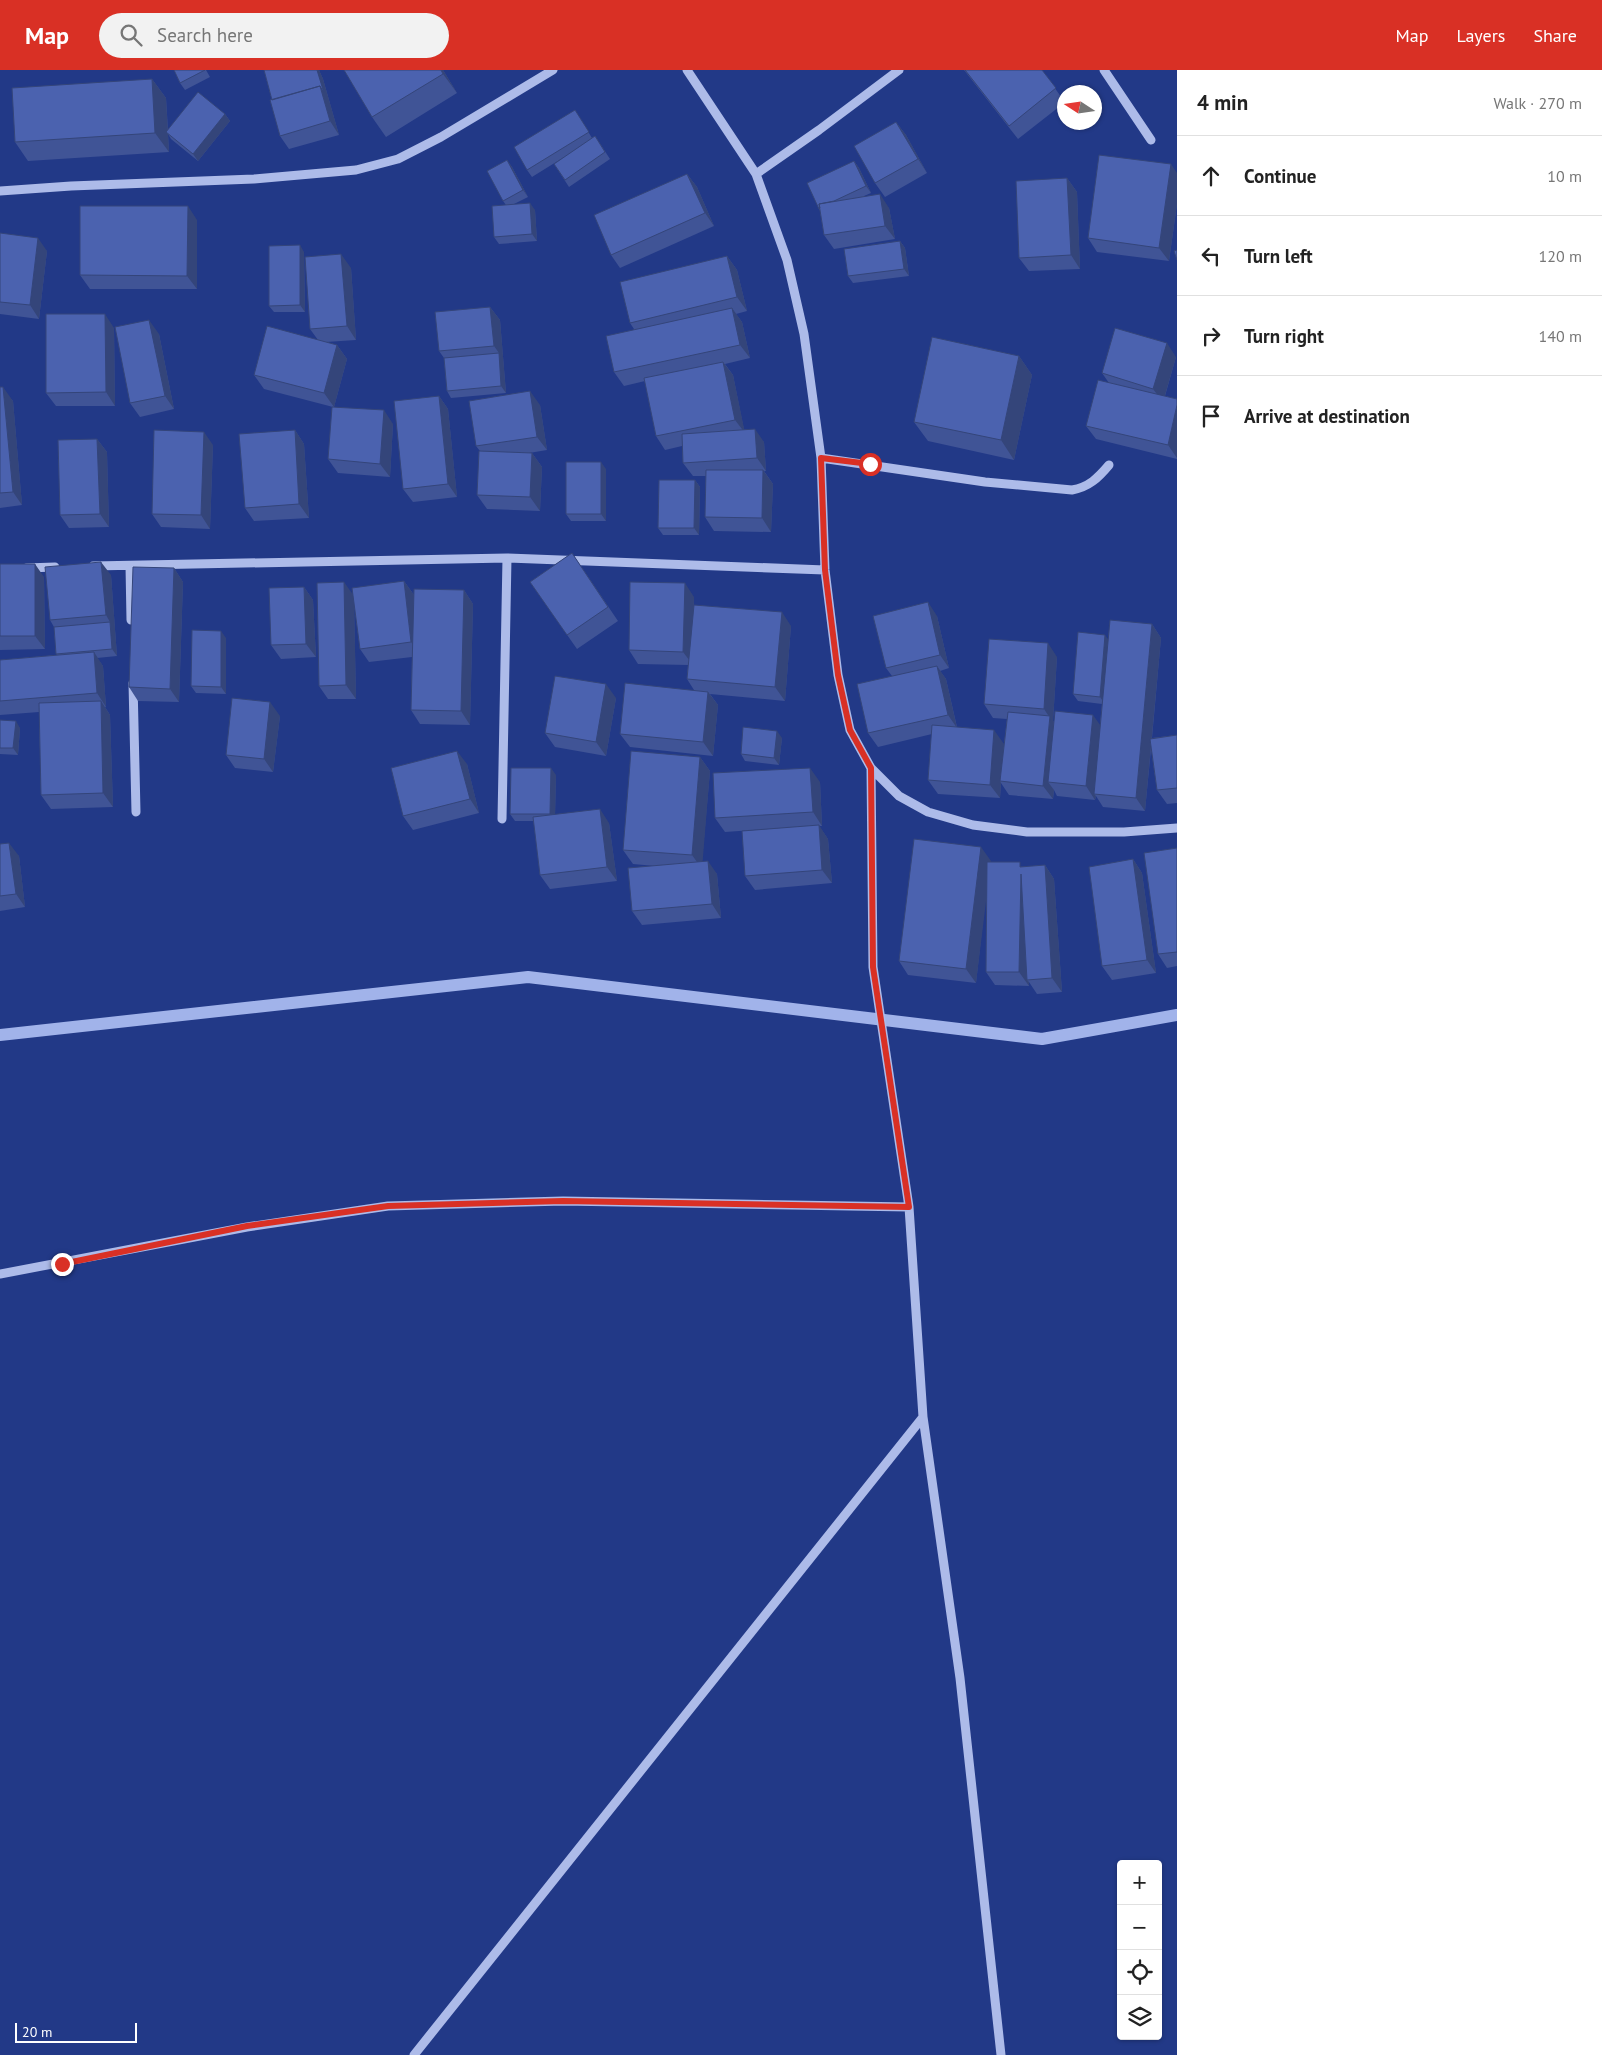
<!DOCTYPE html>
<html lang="en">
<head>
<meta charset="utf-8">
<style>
  :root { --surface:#fff; --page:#f2f2f2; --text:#222; --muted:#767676; --line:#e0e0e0; --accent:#d93025 }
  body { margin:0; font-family:"PT Sans",sans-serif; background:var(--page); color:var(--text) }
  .controls { position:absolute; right:15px; bottom:15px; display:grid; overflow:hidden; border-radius:5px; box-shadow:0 1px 4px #0004 }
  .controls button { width:45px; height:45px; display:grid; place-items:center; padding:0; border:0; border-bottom:1px solid var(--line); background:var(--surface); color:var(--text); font:25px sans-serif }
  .compass { position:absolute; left:1057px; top:15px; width:45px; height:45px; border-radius:50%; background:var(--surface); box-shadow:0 1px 4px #0004; rotate:282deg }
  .scale { position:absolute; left:15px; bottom:12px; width:122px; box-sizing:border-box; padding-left:5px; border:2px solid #fff; border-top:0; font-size:14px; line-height:18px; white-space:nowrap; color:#fff; -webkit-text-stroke:4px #223987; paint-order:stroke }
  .stop { position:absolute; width:15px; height:15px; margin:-11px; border:4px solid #d93025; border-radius:50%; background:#fff }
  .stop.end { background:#d93025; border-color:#fff; box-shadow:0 1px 5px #0008 }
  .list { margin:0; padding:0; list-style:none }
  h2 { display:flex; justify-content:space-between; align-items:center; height:65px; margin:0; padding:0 20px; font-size:21px }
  h2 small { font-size:16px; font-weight:400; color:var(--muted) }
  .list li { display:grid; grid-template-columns:32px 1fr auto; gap:15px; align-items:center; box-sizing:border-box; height:80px; padding:0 20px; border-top:1px solid var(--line) }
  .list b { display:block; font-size:19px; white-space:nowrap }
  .list em { font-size:16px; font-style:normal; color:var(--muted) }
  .icon { flex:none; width:28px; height:28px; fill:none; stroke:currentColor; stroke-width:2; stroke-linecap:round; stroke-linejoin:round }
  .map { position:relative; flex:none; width:1177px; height:1985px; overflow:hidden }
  header { display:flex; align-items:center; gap:30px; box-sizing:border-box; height:70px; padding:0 25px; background:var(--accent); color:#fff }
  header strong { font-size:24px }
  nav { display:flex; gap:28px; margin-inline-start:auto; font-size:18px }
  .search { width:350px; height:45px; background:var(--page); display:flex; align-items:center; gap:12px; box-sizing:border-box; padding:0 18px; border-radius:28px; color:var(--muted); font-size:19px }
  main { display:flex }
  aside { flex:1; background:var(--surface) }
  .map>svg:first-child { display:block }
</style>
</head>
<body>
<header>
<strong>Map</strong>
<div class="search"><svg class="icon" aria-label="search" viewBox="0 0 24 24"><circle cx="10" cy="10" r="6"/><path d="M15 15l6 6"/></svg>Search here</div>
<nav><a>Map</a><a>Layers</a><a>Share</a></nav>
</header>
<main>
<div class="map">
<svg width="1177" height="1985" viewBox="0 0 1177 1985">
  <rect width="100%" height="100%" fill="#223987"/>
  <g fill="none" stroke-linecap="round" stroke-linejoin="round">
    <path stroke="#a1b3ea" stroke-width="12" d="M 0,965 L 528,907 L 1042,969 L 1177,945"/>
    <path stroke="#adbbe9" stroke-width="9" d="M 687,0 L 756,104 L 787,190 L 804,264 L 821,388 L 825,500 L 838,605 L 850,660 L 871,698 L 899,726 L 928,742 L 973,755 L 1027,762 L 1124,762 L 1177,758
      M 1104,0 L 1151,70
      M 756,104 L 819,60 L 899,0
      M 0,121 L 71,116 L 254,109 L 356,100 L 398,89 L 441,67 L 553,0
      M 821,388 L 985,412 L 1072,420 C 1089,417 1098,408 1109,395
      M 93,496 L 507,488 L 825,500
      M 130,496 L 131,550
      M 26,498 L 55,497
      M 133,613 L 136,742
      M 871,698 L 873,897 L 909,1137 L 923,1347 L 960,1608 L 1001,1985
      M 502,749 L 507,488
      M 0,1204 L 247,1157 L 388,1136 L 563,1131 L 909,1137
      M 414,1985 L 923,1347"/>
  </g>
  <path fill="#405496" d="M 174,0 L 206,0 L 210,7 L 185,20 L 180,13 Z
    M 264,0 L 319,0 L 323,9 L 339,65 L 289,79 L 280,66 L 272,30 Z
    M 344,0 L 443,0 L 457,23 L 386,67 L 372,47 Z
    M 964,0 L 1042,0 L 1064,31 L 1064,33 L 1018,69 Z
    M 152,9 L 166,28 L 168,60 L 225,44 L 230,51 L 198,91 L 171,69 L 168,64 L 169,82 L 28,91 L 15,72 Z
    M 575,40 L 592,68 L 595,66 L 610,89 L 569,117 L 554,94 L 569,84 L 532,107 L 527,100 Z
    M 896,52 L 906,65 L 927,103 L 885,127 L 875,113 Z
    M 507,90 L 512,97 L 528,127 L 514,134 L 535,140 L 537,171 L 499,174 L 494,167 L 506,135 L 503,131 Z
    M 854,91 L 859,98 L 871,123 L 864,126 L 889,138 L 895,169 L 834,179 L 824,165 L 820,141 L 819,139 Z
    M 1177,103 L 1177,134 L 1169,191 L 1097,182 L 1088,168 Z
    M 687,104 L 697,117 L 714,156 L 620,198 L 611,185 Z
    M 1067,108 L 1077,122 L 1080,199 L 1029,201 L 1019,188 Z
    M 197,150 L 197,219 L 90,219 L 80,205 Z
    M 0,163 L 47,181 L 39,249 L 0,244 Z
    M 900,171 L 905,178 L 909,206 L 853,213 L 848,206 Z
    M 304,182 L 305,242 L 274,242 L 269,236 Z
    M 727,186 L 737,200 L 747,241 L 736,244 L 742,252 L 750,288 L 725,294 L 733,305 L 744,360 L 764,372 L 766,401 L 764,401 L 773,414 L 771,462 L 714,461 L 705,447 L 706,406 L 693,406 L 683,393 L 682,376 L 665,380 L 656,366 L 645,311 L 624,316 L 614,302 L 634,259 L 630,253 Z
    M 351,198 L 356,270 L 326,272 L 337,275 L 347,289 L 334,337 L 393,354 L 390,407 L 338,403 L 328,389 L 333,337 L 264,319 L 254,305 L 318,270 L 310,259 Z
    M 490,237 L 500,250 L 506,323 L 451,328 L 447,321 L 444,288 L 439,281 Z
    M 114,258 L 115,336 L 56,336 L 46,323 Z
    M 159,264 L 174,339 L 140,347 L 130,333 Z
    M 1019,286 L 1032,305 L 1014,390 L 928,371 L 914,352 Z
    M 1176,287 L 1165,326 L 1177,329 L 1177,389 L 1096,369 L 1086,356 L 1109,313 L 1102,303 Z
    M 0,317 L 13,331 L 22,435 L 0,438 Z
    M 439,326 L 448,339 L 457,427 L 413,432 L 403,419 Z
    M 540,335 L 547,380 L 529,383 L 532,383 L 542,397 L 540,441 L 487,439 L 477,425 L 480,381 L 476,376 Z
    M 295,360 L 304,374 L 309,448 L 254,451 L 245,438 Z
    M 97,369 L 107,382 L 109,457 L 69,458 L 60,445 Z
    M 213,375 L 210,459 L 161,457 L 152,444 Z
    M 606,399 L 606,451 L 571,451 L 566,444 Z
    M 695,410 L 700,417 L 699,465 L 663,465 L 658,458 Z
    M 572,483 L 618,551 L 577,579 L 530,512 Z
    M 0,494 L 44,507 L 45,579 L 0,580 Z
    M 174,498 L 183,512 L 179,632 L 138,631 L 129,617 Z
    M 111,505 L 117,586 L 97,588 L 103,596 L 106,637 L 105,637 L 110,645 L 113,737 L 51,739 L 41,725 L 39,642 L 0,645 L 0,590 L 57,585 L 56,584 L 54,557 L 50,550 Z
    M 404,511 L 414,525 L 414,527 L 464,520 L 473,534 L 470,655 L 420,654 L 411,640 L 412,587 L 369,592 L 360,579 L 354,533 L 356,629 L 328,629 L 319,616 L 353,524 Z
    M 304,517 L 313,530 L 316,587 L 281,589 L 271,575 Z
    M 694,527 L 694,535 L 791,556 L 785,631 L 710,624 L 718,635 L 713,686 L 630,677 L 620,664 L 694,620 L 687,609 L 688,595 L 638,594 L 629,580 Z
    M 937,546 L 949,598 L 940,601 L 946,609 L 957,657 L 1004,674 L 1003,683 L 1007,649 L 993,648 L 984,634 L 1057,587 L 1053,651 L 1054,652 L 1100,655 L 1102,634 L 1078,631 L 1073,624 L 1108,569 L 1152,554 L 1161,568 L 1152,668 L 1177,665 L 1177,733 L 1167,734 L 1157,720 L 1151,679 L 1145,741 L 1103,737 L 1096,726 L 1095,730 L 1057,726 L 1054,720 L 1053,729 L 1009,725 L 1001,713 L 1000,728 L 938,724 L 928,710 L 932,664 L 878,677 L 868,663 L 892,606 L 886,598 Z
    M 226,568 L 226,624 L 196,623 L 191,616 Z
    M 616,628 L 606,686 L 555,677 L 545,663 Z
    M 280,646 L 273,702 L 235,698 L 226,685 Z
    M 0,650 L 20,658 L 18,685 L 0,684 Z
    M 782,668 L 779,695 L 745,691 L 741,684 Z
    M 700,687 L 710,701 L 702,791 L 717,804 L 721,848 L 642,855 L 632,841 L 655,796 L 633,794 L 623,780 Z
    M 467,694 L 479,743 L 413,760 L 403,746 Z
    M 556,705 L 555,745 L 609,753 L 617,811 L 550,819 L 540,805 L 534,751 L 515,751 L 510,744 Z
    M 820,712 L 822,756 L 819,756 L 828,769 L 832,813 L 755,820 L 745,806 L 782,758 L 725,762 L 715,748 Z
    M 0,774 L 19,786 L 25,837 L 0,841 Z
    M 1177,778 L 1177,896 L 1167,898 L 1158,884 Z
    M 1133,789 L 1142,803 L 1156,903 L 1112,910 L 1102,896 Z
    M 991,791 L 990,792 L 1023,797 L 1045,795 L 1054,809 L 1062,922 L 1037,924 L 1029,912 L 1029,916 L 995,915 L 986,902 L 986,825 L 976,913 L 908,905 L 899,891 Z"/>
  <path fill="#34457a" d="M 317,0 L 319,0 L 323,9 L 339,65 L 330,51 L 320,16 Z
    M 441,0 L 443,0 L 457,23 L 443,4 Z
    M 152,9 L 166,28 L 168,63 L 166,62 L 168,64 L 169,82 L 155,63 Z
    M 225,44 L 230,51 L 198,91 L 193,84 Z
    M 896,52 L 906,65 L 927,103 L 918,89 Z
    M 507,90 L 512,97 L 528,127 L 523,120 Z
    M 854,91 L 859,98 L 871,123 L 866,116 Z
    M 1171,94 L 1177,103 L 1177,134 L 1169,191 L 1159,178 Z
    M 687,104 L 697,117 L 714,156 L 705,143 Z
    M 1067,108 L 1077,122 L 1080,199 L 1071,185 Z
    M 880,124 L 889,138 L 895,169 L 885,156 Z
    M 530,133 L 535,140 L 537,171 L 532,164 Z
    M 188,136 L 197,150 L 197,219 L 187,206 Z
    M 38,168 L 47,181 L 39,249 L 30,235 Z
    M 900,171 L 905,178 L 909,206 L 904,199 Z
    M 300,175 L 304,182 L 305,242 L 300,235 Z
    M 341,184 L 351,198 L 356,270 L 347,256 Z
    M 727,186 L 737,200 L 747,241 L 737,227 Z
    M 490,237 L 500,250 L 506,323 L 501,316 L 499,283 L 494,276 Z
    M 732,238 L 742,252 L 750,288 L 740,275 Z
    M 105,244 L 114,258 L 115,336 L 106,322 Z
    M 149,250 L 159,264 L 174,339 L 165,326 Z
    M 1167,273 L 1176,287 L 1163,332 L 1153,319 Z
    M 337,275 L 347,289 L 334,337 L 324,323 Z
    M 1019,286 L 1032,305 L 1014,390 L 1001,370 Z
    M 723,292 L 733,305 L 745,363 L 735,350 Z
    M 3,317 L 13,331 L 22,435 L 13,422 Z
    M 530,321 L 540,335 L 547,380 L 537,367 Z
    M 439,326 L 448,339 L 457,427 L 448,414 Z
    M 1177,335 L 1177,388 L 1168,375 Z
    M 384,340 L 393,354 L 390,407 L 380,394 Z
    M 755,359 L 764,372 L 766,401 L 757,388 Z
    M 295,360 L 304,374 L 309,448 L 299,434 Z
    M 204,362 L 213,375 L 210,459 L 201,445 Z
    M 97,369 L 107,382 L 109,457 L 100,444 Z
    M 532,383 L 542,397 L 540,441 L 530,427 Z
    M 601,392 L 606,399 L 606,451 L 601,444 Z
    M 763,400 L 773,414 L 771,462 L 762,448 Z
    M 695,410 L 700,417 L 699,465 L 694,458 Z
    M 101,492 L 111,505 L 117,586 L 112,579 L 110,552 L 106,545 Z
    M 35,494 L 44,507 L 45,579 L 35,566 Z
    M 174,498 L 183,512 L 179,632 L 170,619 Z
    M 404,511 L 414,525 L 421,586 L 411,572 Z
    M 344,512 L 354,526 L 356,629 L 346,615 Z
    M 685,513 L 694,527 L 693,595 L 683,582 Z
    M 304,517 L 313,530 L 316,587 L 306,574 Z
    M 464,520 L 473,534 L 470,655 L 461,641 Z
    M 928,532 L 937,546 L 949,598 L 940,585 Z
    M 782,542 L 791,556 L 785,631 L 775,617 Z
    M 1152,554 L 1161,568 L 1145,741 L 1136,728 Z
    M 221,561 L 226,568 L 226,624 L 221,617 Z
    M 1105,565 L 1110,572 L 1105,634 L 1100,627 Z
    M 1048,573 L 1057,587 L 1053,651 L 1060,660 L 1048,712 L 1054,720 L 1053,729 L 1043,716 L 1050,648 L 1044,639 Z
    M 94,582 L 103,596 L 106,637 L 97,623 Z
    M 937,596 L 946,609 L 957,658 L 948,645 Z
    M 606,614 L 616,628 L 606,686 L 596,672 Z
    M 708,622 L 718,635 L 713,686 L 703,672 Z
    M 101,631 L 110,645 L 113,737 L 103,723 Z
    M 270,632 L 280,646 L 273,702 L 264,689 Z
    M 1093,645 L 1103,659 L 1094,724 L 1096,726 L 1095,730 L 1086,716 Z
    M 16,651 L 20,658 L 18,685 L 13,678 Z
    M 994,660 L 1004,674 L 1001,711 L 1000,711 L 1001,713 L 1000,728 L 990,715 Z
    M 777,661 L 782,668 L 779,695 L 774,688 Z
    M 457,681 L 467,694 L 479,743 L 470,729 Z
    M 700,687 L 710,701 L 702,799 L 692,785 Z
    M 551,698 L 556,705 L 555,751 L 550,744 Z
    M 810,698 L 820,712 L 822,756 L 813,742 Z
    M 600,739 L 609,753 L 617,811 L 607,797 Z
    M 819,755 L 828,769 L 832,813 L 822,800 Z
    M 9,773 L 19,786 L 25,837 L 16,824 Z
    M 981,777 L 991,791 L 976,913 L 966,899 Z
    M 1133,789 L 1142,803 L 1156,903 L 1147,890 Z
    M 708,791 L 717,804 L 721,848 L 712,834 Z
    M 1045,795 L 1054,809 L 1062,922 L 1052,908 Z
    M 1021,804 L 1027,910 L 1029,912 L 1029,916 L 1019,902 Z"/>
  <path fill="#4b62af" stroke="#34457a" d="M 174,0 L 205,0 L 180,13 Z
    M 264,0 L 317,0 L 324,23 L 320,16 L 272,30 Z
    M 344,0 L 441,0 L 443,4 L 372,47 Z
    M 965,0 L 1042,0 L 1056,18 L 1009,56 Z
    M 152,9 L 155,63 L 15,72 L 12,18 Z
    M 320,16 L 330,51 L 280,66 L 270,30 Z
    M 198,22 L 225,44 L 193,84 L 166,62 Z
    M 575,40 L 589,62 L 527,100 L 514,77 Z
    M 896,52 L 918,89 L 875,113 L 854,76 Z
    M 595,66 L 605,82 L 565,110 L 554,94 Z
    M 1099,85 L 1171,94 L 1159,178 L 1088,168 Z
    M 507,90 L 523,120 L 503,131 L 487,101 Z
    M 854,91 L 866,116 L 834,131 L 819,134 L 820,138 L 819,139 L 807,113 Z
    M 687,104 L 705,143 L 611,185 L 594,145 Z
    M 1067,108 L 1071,185 L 1019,188 L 1016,111 Z
    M 880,124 L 885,156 L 824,165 L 819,134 Z
    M 530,133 L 532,164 L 494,167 L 492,136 Z
    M 80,136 L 188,136 L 187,206 L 80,205 Z
    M 0,163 L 38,168 L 30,235 L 0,232 Z
    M 900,171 L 904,199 L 848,206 L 844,179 Z
    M 300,175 L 300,235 L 269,236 L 269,176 Z
    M 1177,180 L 1177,190 L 1174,181 Z
    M 341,184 L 347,256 L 310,259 L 305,187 Z
    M 727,186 L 737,227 L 630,253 L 620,212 Z
    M 490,237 L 494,276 L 439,281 L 435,242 Z
    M 732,238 L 740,275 L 614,302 L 606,266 Z
    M 46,244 L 105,244 L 106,322 L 46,323 Z
    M 149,250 L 165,326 L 130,333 L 115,257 Z
    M 267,256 L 337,275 L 324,323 L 254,305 Z
    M 1115,258 L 1167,273 L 1153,319 L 1102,303 Z
    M 932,267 L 1019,286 L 1001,370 L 914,352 Z
    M 499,283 L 501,316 L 447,321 L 444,288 Z
    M 723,292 L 735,350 L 656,366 L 644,308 Z
    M 1098,310 L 1177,329 L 1177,335 L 1168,375 L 1086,356 Z
    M 0,317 L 3,317 L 13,422 L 0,423 Z
    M 530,321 L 537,367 L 476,376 L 469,331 Z
    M 439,326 L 448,414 L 403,419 L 394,331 Z
    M 332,337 L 384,340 L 380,394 L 328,389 Z
    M 755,359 L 757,388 L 683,393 L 682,364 Z
    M 154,360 L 204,362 L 201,445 L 152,444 Z
    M 295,360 L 299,434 L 245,438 L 239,364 Z
    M 97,369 L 100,444 L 60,445 L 58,370 Z
    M 479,381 L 532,383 L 530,427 L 477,425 Z
    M 566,392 L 601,392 L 601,444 L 566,444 Z
    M 706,400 L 763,400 L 762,448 L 705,447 Z
    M 659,410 L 695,410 L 694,458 L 658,458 Z
    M 572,483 L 608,537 L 567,565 L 530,512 Z
    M 101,492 L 106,545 L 50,550 L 45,497 Z
    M 0,494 L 35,494 L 35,566 L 0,566 Z
    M 133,497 L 174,498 L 170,619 L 129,617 Z
    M 404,511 L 411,572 L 360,579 L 352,518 Z
    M 344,512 L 346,615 L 319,616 L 317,513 Z
    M 630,512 L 685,513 L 683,582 L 629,580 Z
    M 304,517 L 306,574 L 271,575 L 269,518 Z
    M 414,519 L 464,520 L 461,641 L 411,640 Z
    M 928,532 L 940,585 L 886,598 L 873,546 Z
    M 694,535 L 782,542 L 775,617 L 687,609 Z
    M 1110,550 L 1152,554 L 1136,728 L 1094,724 Z
    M 110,552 L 112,579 L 56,584 L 54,557 Z
    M 192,560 L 221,561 L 221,617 L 191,616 Z
    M 1078,562 L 1105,565 L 1100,627 L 1073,624 Z
    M 989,569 L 1048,573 L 1044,639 L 984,634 Z
    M 94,582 L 97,623 L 0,631 L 0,590 Z
    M 937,596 L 948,645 L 868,663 L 857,614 Z
    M 555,606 L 606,614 L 596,672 L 545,663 Z
    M 625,613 L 708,622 L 703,672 L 620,664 Z
    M 232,628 L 270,632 L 264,689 L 226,685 Z
    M 101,631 L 103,723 L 41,725 L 39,633 Z
    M 1055,641 L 1093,645 L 1086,716 L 1048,712 Z
    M 1008,642 L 1050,646 L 1043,716 L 1000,711 Z
    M 0,650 L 16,651 L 13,678 L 0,678 Z
    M 932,655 L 994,660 L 990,715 L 928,710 Z
    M 743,657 L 777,661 L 774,688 L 741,684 Z
    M 1177,665 L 1177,718 L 1157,720 L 1150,669 Z
    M 457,681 L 470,729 L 403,746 L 391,698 Z
    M 631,681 L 700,687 L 692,785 L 623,780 Z
    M 511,698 L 551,698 L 550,744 L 510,744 Z
    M 810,698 L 813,742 L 715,748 L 713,703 Z
    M 600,739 L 607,797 L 540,805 L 533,747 Z
    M 819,755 L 822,800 L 745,806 L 742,761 Z
    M 914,769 L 981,777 L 966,899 L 899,891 Z
    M 9,773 L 16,824 L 0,826 L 0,774 Z
    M 1177,778 L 1177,882 L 1158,884 L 1144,783 Z
    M 1133,789 L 1147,890 L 1102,896 L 1089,797 Z
    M 708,791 L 712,834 L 632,841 L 628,798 Z
    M 987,792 L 1020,792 L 1020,797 L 1045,795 L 1052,908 L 1027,910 L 1021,804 L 1019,902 L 986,902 Z"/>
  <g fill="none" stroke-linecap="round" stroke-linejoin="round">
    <path stroke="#d93025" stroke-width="6" d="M 62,1194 L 247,1156 L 388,1136 L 563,1131 L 909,1137 L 873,897 L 871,698 L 850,660 L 838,605 L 825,500 L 821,388 L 870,394"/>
  </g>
</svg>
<div class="controls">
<button>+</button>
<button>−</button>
<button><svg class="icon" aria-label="locate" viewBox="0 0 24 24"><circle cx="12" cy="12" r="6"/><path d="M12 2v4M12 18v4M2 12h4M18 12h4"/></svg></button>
<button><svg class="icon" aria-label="layers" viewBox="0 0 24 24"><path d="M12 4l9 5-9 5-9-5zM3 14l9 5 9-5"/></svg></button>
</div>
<svg class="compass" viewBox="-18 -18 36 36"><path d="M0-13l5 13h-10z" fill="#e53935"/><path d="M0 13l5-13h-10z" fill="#767676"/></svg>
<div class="scale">20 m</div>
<div class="stop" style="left:870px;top:394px"></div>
<div class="stop end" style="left:62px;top:1194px"></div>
</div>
<aside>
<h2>4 min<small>Walk · 270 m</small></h2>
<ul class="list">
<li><svg class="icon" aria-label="ahead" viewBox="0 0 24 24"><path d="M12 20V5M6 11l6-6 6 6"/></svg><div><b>Continue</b></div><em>10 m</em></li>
<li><svg class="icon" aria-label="left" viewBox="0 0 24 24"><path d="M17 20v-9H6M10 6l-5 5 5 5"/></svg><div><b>Turn left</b></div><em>120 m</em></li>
<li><svg class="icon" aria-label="right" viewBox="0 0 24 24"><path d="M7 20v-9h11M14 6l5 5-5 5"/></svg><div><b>Turn right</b></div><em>140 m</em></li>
<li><svg class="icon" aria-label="arrive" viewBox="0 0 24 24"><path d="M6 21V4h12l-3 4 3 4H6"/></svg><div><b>Arrive at destination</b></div></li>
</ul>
</aside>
</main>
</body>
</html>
